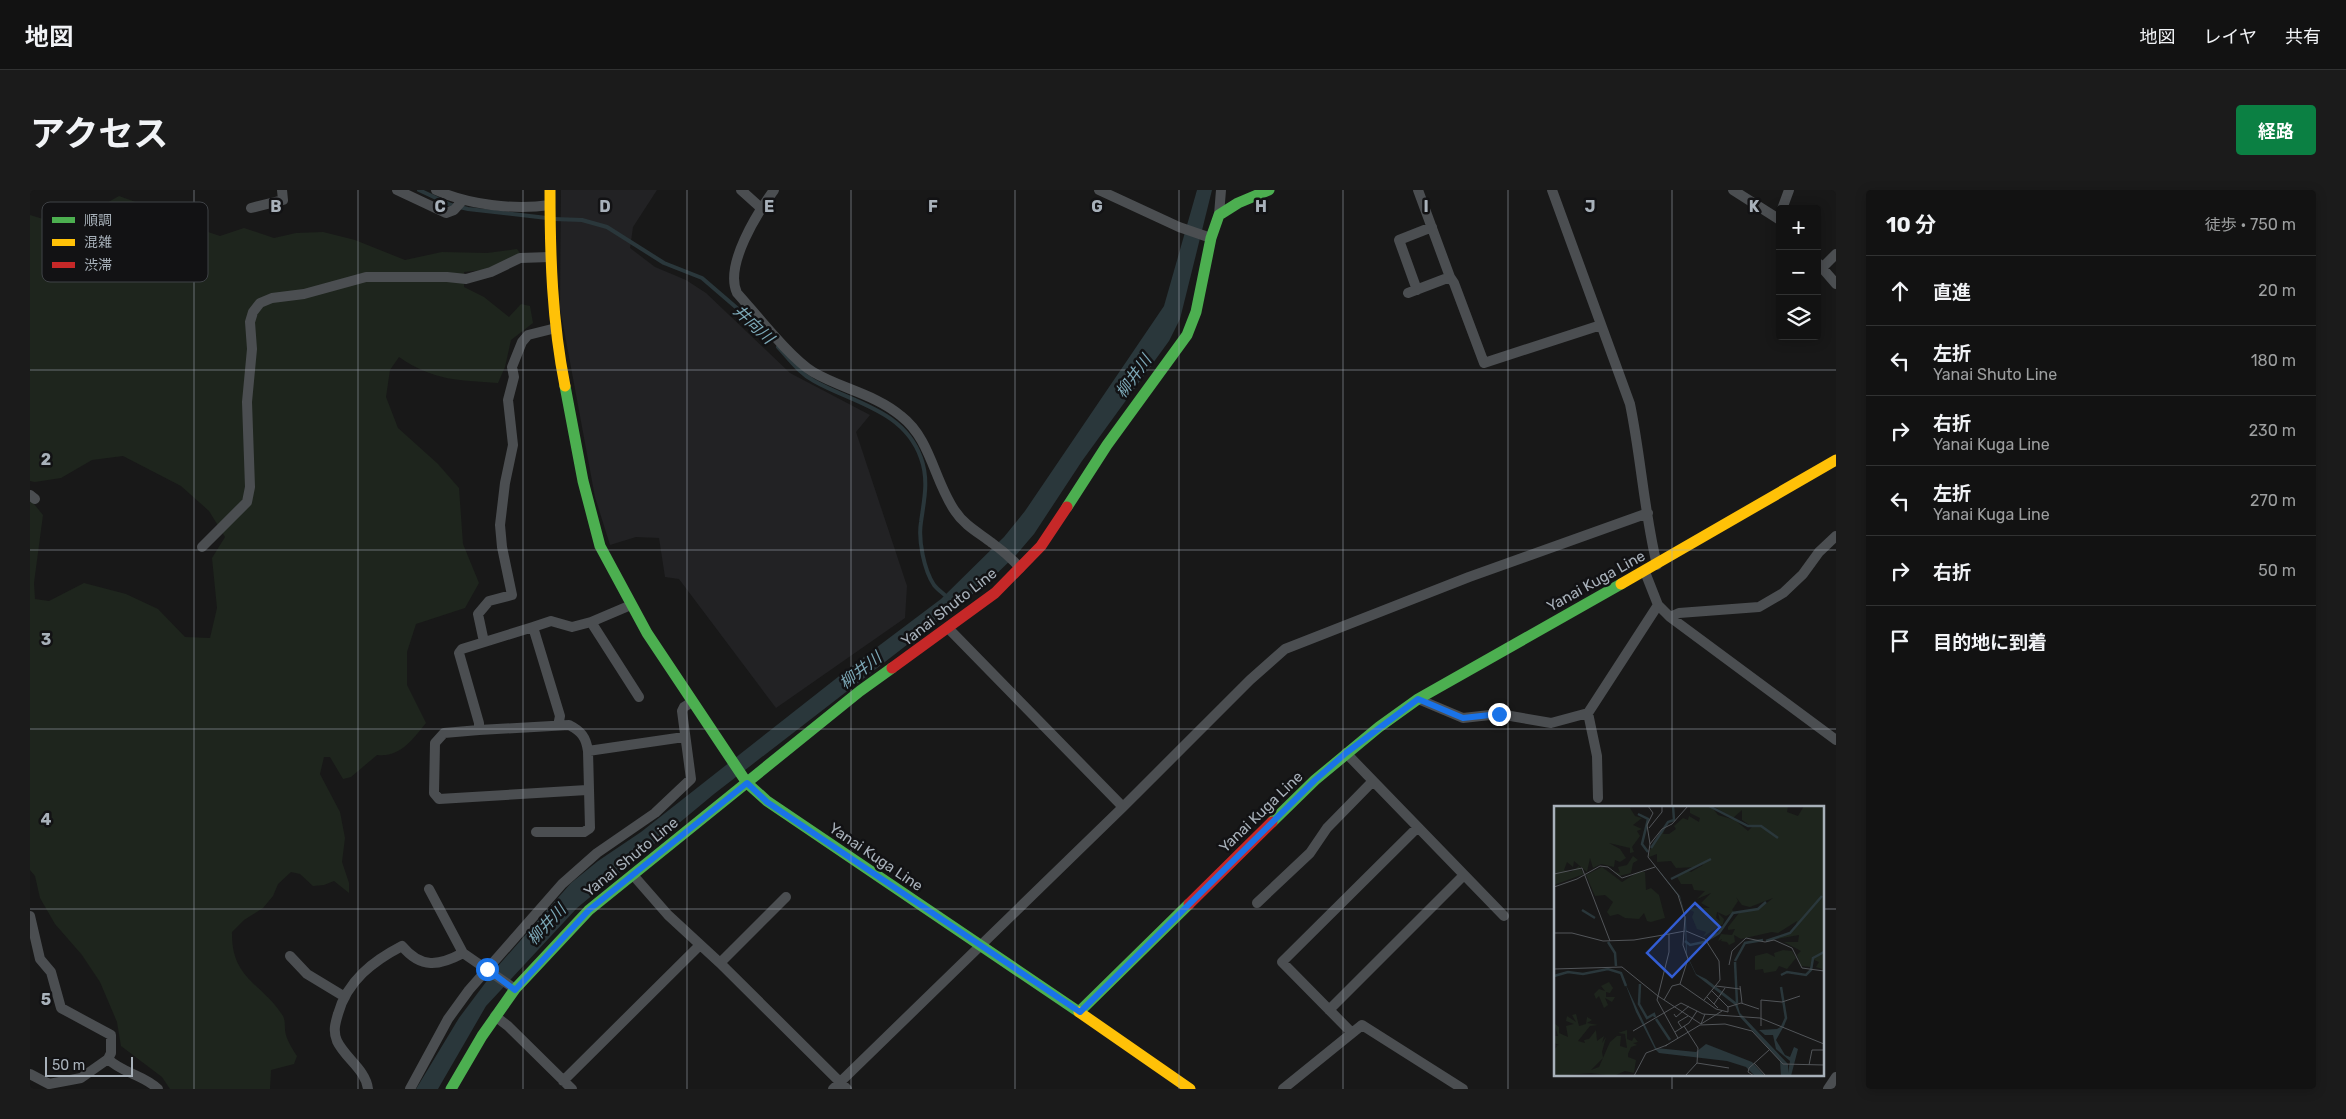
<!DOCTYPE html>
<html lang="ja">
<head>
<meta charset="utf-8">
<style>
  :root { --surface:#121212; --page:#1b1b1b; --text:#f1f3f6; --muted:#9c9e9f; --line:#313232; --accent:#0b8043 }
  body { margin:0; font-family:Rubik,"Noto Sans JP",sans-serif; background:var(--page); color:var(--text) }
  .controls { position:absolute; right:15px; top:15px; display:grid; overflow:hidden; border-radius:5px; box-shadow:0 2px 12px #0003 }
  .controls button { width:45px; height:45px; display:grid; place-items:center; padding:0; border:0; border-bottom:1px solid var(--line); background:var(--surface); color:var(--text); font:25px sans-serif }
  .scale { position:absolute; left:15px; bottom:12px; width:88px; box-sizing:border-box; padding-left:5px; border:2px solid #a8b1ba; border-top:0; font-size:14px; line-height:18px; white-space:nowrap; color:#a8b1ba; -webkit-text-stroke:4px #121214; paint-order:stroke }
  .stop { position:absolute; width:15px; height:15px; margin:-11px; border:4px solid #1a73e8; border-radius:50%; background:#fff }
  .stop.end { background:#1a73e8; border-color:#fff; box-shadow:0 1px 5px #0008 }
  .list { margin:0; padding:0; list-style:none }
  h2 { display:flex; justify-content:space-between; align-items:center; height:65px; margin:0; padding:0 20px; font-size:21px }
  h2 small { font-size:16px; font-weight:400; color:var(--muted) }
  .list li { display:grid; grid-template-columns:32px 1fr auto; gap:15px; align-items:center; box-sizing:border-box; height:70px; padding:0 20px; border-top:1px solid var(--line) }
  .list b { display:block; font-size:19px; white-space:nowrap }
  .list p { margin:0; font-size:16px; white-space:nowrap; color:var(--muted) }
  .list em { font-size:16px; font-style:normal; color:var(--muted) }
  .icon { flex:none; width:28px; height:28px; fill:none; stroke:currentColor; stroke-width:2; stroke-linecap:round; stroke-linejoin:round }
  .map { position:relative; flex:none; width:1806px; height:899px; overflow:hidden; border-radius:5px }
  header { display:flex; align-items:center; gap:30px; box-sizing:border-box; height:70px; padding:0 25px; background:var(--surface); border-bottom:1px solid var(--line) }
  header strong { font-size:24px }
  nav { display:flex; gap:28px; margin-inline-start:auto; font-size:18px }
  .intro { display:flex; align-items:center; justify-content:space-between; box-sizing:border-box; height:120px; padding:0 30px }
  h1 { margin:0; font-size:35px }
  .button { padding:12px 22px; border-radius:5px; background:var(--accent); color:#fff; font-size:18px; font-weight:700 }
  main { display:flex; gap:30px; padding:0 30px }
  aside { flex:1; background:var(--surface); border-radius:5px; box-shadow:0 2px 12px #0003 }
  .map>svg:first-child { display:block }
</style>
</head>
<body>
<header>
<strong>地図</strong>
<nav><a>地図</a><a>レイヤ</a><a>共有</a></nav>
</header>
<div class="intro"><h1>アクセス</h1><a class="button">経路</a></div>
<main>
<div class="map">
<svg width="1806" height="899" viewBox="0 0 1806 899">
  <rect width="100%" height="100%" fill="#181818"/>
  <path fill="#222224" d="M 531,0 L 627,0 L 603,37 L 600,58 L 625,77 L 656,90 L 676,103 L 760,183 L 840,225 L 826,242 L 877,396 L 875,428 L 746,518 L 649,389 L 635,387 L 629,348 L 606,347 L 580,355 L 565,307 L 530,118 Z"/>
  <path fill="#1e251d" d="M 89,6 L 114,15 L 141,19 L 163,37 L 190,46 L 214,38 L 244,48 L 266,43 L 293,42 L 325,50 L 375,70 L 412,62 L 457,63 L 487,59 L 492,66 L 453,80 L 434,82 L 434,97 L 454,107 L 479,127 L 491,114 L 500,116 L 503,133 L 481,150 L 475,177 L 468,193 C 428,190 404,191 369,167 L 360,180 L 356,207 L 368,238 L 408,274 L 429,298 L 433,354 L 449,393 L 435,418 L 386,434 L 377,462 L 377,495 L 396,533 C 383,549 370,568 347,565 L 321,587 L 313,589 L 300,567 L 294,567 L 290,584 L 310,622 L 315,648 L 312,672 L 319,693 L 319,703 L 304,691 L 294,695 L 283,696 L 270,684 L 261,682 L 248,694 L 243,706 L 233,718 L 214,730 L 202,742 C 201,789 232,793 253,826 C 256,832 254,839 256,845 C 258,852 263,860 267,866 L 264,874 L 241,880 L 240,899 L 140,899 L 132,887 L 91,856 L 87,832 L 70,792 L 52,765 L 25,734 L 10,708 L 5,686 L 0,680 L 0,309 L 13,325 L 4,393 L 5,409 L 19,411 L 54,393 L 96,404 L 128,419 L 155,447 L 180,448 L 187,418 L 182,368 L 195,347 L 179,321 L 151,296 L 93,266 L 62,270 L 31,288 L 5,292 L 0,291 L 0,25 L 36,36 Z"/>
  <path fill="#2a373b" d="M 1167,0 L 1182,0 L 1150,129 L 1139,151 L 1052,271 L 1004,344 L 986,365 L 957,393 L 684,604 L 547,718 L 456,816 L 408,899 L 386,899 L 429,828 L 468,776 L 541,693 L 568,671 L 611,642 L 822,476 L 911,409 L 974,347 L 995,321 L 1134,116 Z"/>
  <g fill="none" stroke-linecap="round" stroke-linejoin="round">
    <path stroke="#2a373b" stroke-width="4" d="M 389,0 L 421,15 L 438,19 L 517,28
      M 524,29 L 552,30 L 577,37 L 634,73 L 672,88 L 737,144
      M 748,157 C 759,169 769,183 784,191 C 823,213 874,220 891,268 C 899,290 894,310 891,332 C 888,350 894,380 904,395 C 908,400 914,404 918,408"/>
    <path stroke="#4b4e51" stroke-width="10" d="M 367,0 L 416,23 L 424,20 L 432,11
      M 406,0 C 438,15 484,20 520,15
      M 711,0 L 731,18
      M 744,0 C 728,22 694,75 707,103 C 726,124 760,168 783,182 C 812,199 845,204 871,226 C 901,249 904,291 925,321 C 934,335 949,343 962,353 C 972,360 982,369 990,378
      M 1069,0 L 1149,37 L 1181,48
      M 1522,0 L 1600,214 C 1611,267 1614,322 1627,375
      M 1703,0 L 1750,30
      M 221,18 L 253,10 L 252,0
      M 1752,19 L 1759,0
      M 1189,25 L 1191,0
      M 1787,72 L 1806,94
      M 1792,78 L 1806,64
      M 1420,87 L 1424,93 L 1454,173 L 1571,135
      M 1387,100 L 1369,50 L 1402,37
      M 1378,103 L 1420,87 L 1388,0
      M 0,305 L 5,309
      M 172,357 L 217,312 L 220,297 L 217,212 L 222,159 L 220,132 L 223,122 L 230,113 L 242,108 L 274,104 L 336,87 L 417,87 L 436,89 L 461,82 L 490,68 L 520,67
      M 1615,382 L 1628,415 L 1640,427 L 1806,550
      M 1640,427 L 1649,423 L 1729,417 L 1753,403 L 1773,384 L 1789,362 L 1806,346
      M 561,432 L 609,507
      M 503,437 L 432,459 L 429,463 L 449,533 L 449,540 L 414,543 L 405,553 L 404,603 L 409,609 L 557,600
      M 918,438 L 1093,617
      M 454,452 L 448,424 L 459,411 L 482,405 L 472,357 L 470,335 L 475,293 L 483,255 L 478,210 L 484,187 L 482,177 L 492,152 L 498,145 L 526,138
      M 1388,509 L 1433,528 L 1469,524 L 1521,533 L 1558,523 L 1628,415
      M 1558,523 L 1567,566 L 1568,608
      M 528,536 L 530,526 L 503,437 L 521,431 L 542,437 L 561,432 L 601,415
      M 449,540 L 539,535 C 551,541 556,547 558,561
      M 1316,563 L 1474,726
      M 506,642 L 554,642 L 560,638 L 558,561 L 654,547
      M 603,685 L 638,725 L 690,773 L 817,899
      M 399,699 L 433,763 L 485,799
      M 1227,713 L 1280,663 L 1297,638 L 1342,592
      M 0,726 L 10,769 L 21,782 L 31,818 L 81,845 L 81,863 L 78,869 L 51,888 L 19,894 L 0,884
      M 260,766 L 277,784 L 315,807
      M 690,773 L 756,707
      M 1299,820 L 1434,685
      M 465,826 L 478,836 L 542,899
      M 1321,842 L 1252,772 L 1387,638
      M 78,869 C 92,883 114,885 128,899
      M 533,891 L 670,755
      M 338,899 C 336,880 315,868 307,851 C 303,841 305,834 308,824 C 317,791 343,771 372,756 C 391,779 409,776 433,763
      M 380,899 L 418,829 L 439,800 L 532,694 L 567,663 L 625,623 L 661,589 L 652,521 L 654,517 L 662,512
      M 803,899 L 1093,617 L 1220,490 L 1255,459 L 1439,387 L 1618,323
      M 1253,899 L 1332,835 L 1433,899
      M 1798,899 L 1806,887"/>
    <path stroke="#4caf50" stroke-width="11" d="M 535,196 L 553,291 L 570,356 L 617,443 L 717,593
      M 1037,317 L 1077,255 L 1157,145 L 1166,122 L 1181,48 L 1189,25 L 1208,13 L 1239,0
      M 717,593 L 737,611 L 1049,822 L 1159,714
      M 1242,632 L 1285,590 L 1349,537 L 1388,509 L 1591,394
      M 421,899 L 452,846 L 485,799 L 559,720 L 830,501 L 862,478"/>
    <path stroke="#ffc107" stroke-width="11" d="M 520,0 C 520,66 522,131 535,196
      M 1591,394 L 1806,270
      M 1049,822 L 1160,899"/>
    <path stroke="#c62828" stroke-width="11" d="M 862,478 L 965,403 L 1011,356 L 1037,317
      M 1159,714 L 1242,632"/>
  </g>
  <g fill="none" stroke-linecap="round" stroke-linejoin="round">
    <path stroke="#1a73e8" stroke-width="6" d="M 457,779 L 485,800 L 559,720 L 717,593 L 737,612 L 1050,822 L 1285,590 L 1316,563 L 1388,509 L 1433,528 L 1469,524"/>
  </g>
  <path fill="none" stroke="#a8b1ba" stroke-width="1" stroke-opacity="0.55" d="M 164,0 L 164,899M 328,0 L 328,899M 493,0 L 493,899M 657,0 L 657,899M 821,0 L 821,899M 985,0 L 985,899M 1149,0 L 1149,899M 1313,0 L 1313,899M 1478,0 L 1478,899M 1642,0 L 1642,618M 0,180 L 1806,180M 0,360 L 1806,360M 0,539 L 1806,539M 0,719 L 1525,719M 1792,719 L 1806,719M 1642,885 L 1642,899"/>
  <g text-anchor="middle" stroke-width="5" stroke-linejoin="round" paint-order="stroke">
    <g font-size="15" fill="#a8b1ba" stroke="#121214">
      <text transform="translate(1566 391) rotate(-29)" y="5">Yanai Kuga Line</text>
      <text transform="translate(919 417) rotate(-38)" y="5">Yanai Shuto Line</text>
      <text transform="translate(1231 622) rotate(-44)" y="5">Yanai Kuga Line</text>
      <text transform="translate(601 667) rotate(-39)" y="5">Yanai Shuto Line</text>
      <text transform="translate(846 667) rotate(34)" y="5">Yanai Kuga Line</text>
    </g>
    <g font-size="16" font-style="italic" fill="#7ca8b7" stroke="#121214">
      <text transform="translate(724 134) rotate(43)" y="6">井向川</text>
      <text transform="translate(1103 186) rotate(-54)" y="6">柳井川</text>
      <text transform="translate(830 480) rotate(-38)" y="6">柳井川</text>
      <text transform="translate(516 734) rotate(-47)" y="6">柳井川</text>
    </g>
  </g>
  <g transform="translate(1524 616)">
    <rect width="270" height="270" fill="#181818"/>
    <path d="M 0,0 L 76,2 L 81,10 L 88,12 L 79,19 L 88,23 L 83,25 L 86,30 L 78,41 L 80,46 L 76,47 L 76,42 L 55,37 L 66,43 L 72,52 L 66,56 L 61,54 L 60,61 L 47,58 L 39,62 L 36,52 L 33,66 L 20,55 L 19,61 L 13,56 L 10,64 L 17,66 L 25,60 L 30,68 L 0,79 ZM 136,0 L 157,0 L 164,9 L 181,14 L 194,25 L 198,21 L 188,14 L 188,4 L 179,12 L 159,0 L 234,0 L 233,6 L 244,10 L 250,0 L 270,0 L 270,170 L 268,163 L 262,161 L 265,156 L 258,153 L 256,161 L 247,160 L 243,149 L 247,145 L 230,136 L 244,136 L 245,129 L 223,133 L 240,124 L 243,115 L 224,127 L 218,126 L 187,133 L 180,129 L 181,136 L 175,139 L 173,136 L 167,135 L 168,133 L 164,135 L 167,128 L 178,129 L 181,123 L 174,124 L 174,121 L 185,107 L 205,103 L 219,92 L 196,101 L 188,99 L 182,91 L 184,95 L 178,104 L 180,106 L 172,110 L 163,106 L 162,112 L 166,115 L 164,107 L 170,113 L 169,118 L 149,131 L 152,126 L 143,123 L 138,111 L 140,106 L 133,102 L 156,102 L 147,97 L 157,87 L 143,93 L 151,85 L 140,84 L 138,78 L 127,78 L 123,71 L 132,64 L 137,66 L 149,59 L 149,56 L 143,61 L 122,62 L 117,55 L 103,56 L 103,48 L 95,51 L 96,44 L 111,22 L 109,28 L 115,28 L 122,23 L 120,20 L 129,12 L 134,14 L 135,10 L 145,16 L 146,12 L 136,7 ZM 79,50 L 84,54 L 79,57 L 77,67 L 65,70 L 61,66 L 66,67 L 64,61 L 73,59 ZM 48,61 L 68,76 L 84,66 L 91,66 L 92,84 L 97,82 L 105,89 L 111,112 L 97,116 L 93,115 L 90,107 L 85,113 L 71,112 L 64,108 L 56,110 L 53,106 L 59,96 L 51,89 L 41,90 L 32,69 ZM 229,144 L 238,145 L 242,152 L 233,163 L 225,160 L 222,165 L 210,167 L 209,163 L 201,164 L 201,150 L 213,147 L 221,151 L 220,147 ZM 55,176 L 59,182 L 56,187 L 52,186 L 52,191 L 61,191 L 58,196 L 51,192 L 54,199 L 50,202 L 45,190 L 42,193 L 40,188 L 45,183 L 51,185 L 47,180 ZM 22,208 L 25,220 L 32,218 L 33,211 L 38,214 L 33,217 L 44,219 L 36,220 L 24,235 L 31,237 L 30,234 L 35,233 L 42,224 L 43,235 L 50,230 L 48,237 L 52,231 L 48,246 L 49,252 L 37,264 L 45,261 L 56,236 L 63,230 L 67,230 L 66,240 L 73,242 L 71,228 L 64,227 L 73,224 L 73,233 L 78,235 L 80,231 L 84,236 L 79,237 L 83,239 L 77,241 L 74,248 L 74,251 L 82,254 L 80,267 L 71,265 L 60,270 L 37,267 L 0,270 L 0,244 L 3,240 L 0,240 L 5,239 L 0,237 L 0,230 L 4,230 L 0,217 L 5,221 L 5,227 L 14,231 L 12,220 L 20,218 L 12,215 L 13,210 L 22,216 L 18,209 Z" fill="#1e251d"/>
    <path d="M 95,52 L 126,90 L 132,113 L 133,149 L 142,168 L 152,173 L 183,197 L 186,207 L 234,258 L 234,267 L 236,255 L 222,243 L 219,229 L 211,229 L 205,224 L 223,223 L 231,218 L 222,234 L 231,249 L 236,251 L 240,241 L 244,243 L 237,270 L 227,270 L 226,255 L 186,211 L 181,199 L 142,169 L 132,148 L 131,112 L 126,92 ZM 71,177 L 102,242 L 142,246 L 152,238 L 198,256 L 211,270 L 201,270 L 192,261 L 173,255 L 105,247 L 101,243 L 82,206 Z" fill="#2a373b"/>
    <path fill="none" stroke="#2a373b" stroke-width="2.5" d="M 155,0 L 194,20 L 207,20 L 224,32M 84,8 L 94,13 L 88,38 L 94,46M 97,42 L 114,16 L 120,14 L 119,0M 117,73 L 157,53M 28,104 L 41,112M 131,135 L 136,139 L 150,136 L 165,127 L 179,107 L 204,103 L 212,96M 212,135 L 236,127 L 268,90M 54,136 L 61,147 L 62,160M 181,155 L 191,137 L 209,134M 181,156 L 183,197M 227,169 L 233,166 L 252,169 L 257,164 L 259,152 L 270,146M 0,170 L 14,166 L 29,168 L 54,163 L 67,167 L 72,180M 86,178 L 85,198 L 93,212 L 100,208 L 101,211M 227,181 L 232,212 L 228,221M 102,213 L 116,234"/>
    <path fill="none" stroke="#525559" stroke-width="1" d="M 94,0 L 99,7 L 93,19 L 96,38 L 94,51 L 124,89 L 131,111 L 129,139 L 134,153 L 126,178 L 162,203 L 174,206 L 174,201M 95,22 L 108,6 L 108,0M 96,38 L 108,23 L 118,18 L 134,0M 0,68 L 28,62 L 56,135M 0,81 L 23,73 L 46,60 L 54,61 L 68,72 L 101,61M 132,125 L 151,133 L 165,155 L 166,174 L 150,194M 0,127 L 18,127 L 49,135 L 80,134 L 115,128M 175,159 L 178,145 L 192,132 L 211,136 L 220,134 L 238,142 L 248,162 L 270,165M 0,163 L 68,161 L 104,190M 162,180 L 186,183M 186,180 L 188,197M 158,185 L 174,201 L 187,197 L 205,203M 104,190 L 147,218 L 151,208M 153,191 L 164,202M 110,194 L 118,180 L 126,178M 160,198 L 171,182M 120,208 L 122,211 L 135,200M 147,218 L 168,205M 130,220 L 144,242 L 143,257 L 131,270M 207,220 L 207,194 L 228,196 L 246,190M 128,222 L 124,216 L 134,210M 79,225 L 127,197 L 149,208 L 206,212 L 270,238M 121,226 L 135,217 L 143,205M 124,232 L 103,194 L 115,146 L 115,128 L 131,125M 111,240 L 146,219 L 171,218 L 198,225 L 229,258 L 270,259M 143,257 L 175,262M 200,257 L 212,270M 255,259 L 258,244 L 270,244M 80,270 L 92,247 L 113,239M 200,270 L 194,266 L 195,262 L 215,244"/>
    <path fill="#325dd4" fill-opacity="0.15" stroke="#325dd4" stroke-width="2.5" d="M 141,97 L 166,121 L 118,171 L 93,147 Z"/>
    <rect width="270" height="270" fill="none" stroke="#a8b1ba" stroke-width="2.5"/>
  </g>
  <rect x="12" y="12" width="166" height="80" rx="8" fill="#121214" stroke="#3f4246" stroke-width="1"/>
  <rect x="22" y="27" width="23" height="6" fill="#4caf50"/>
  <rect x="22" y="49" width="23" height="7" fill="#ffc107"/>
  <rect x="22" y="72" width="23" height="6" fill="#c62828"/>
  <g font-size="14" fill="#a8b1ba">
    <text x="54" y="35">順調</text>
    <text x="54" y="57">混雑</text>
    <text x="54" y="80">渋滞</text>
  </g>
  <g font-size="16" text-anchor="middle" font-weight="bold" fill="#a8b1ba" stroke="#121214" stroke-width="5" stroke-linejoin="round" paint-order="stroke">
    <text x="246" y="22">B</text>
    <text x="410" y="22">C</text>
    <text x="575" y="22">D</text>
    <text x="739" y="22">E</text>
    <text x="903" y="22">F</text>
    <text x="1067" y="22">G</text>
    <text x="1231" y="22">H</text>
    <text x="1396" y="22">I</text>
    <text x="1560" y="22">J</text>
    <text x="1724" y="22">K</text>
    <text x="16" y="275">2</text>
    <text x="16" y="455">3</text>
    <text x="16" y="635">4</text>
    <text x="16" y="815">5</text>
  </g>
</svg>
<div class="controls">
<button>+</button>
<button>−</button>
<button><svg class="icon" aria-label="layers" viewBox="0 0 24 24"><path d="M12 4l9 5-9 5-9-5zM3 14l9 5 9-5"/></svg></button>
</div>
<div class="scale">50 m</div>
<div class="stop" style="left:457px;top:779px"></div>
<div class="stop end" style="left:1469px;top:524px"></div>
</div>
<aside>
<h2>10 分<small>徒歩 · 750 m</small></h2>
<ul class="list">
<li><svg class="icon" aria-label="ahead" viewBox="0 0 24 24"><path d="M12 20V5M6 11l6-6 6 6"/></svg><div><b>直進</b></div><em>20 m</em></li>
<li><svg class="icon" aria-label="left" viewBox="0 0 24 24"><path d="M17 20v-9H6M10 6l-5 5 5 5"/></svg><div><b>左折</b><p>Yanai Shuto Line</p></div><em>180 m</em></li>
<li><svg class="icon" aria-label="right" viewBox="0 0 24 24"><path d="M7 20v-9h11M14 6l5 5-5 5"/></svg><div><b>右折</b><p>Yanai Kuga Line</p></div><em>230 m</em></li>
<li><svg class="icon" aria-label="left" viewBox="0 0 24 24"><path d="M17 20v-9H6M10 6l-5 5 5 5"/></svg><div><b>左折</b><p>Yanai Kuga Line</p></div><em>270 m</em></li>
<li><svg class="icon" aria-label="right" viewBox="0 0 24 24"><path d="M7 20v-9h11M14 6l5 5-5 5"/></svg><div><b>右折</b></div><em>50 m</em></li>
<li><svg class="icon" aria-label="arrive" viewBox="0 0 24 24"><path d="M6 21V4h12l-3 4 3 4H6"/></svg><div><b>目的地に到着</b></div></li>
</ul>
</aside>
</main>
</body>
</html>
